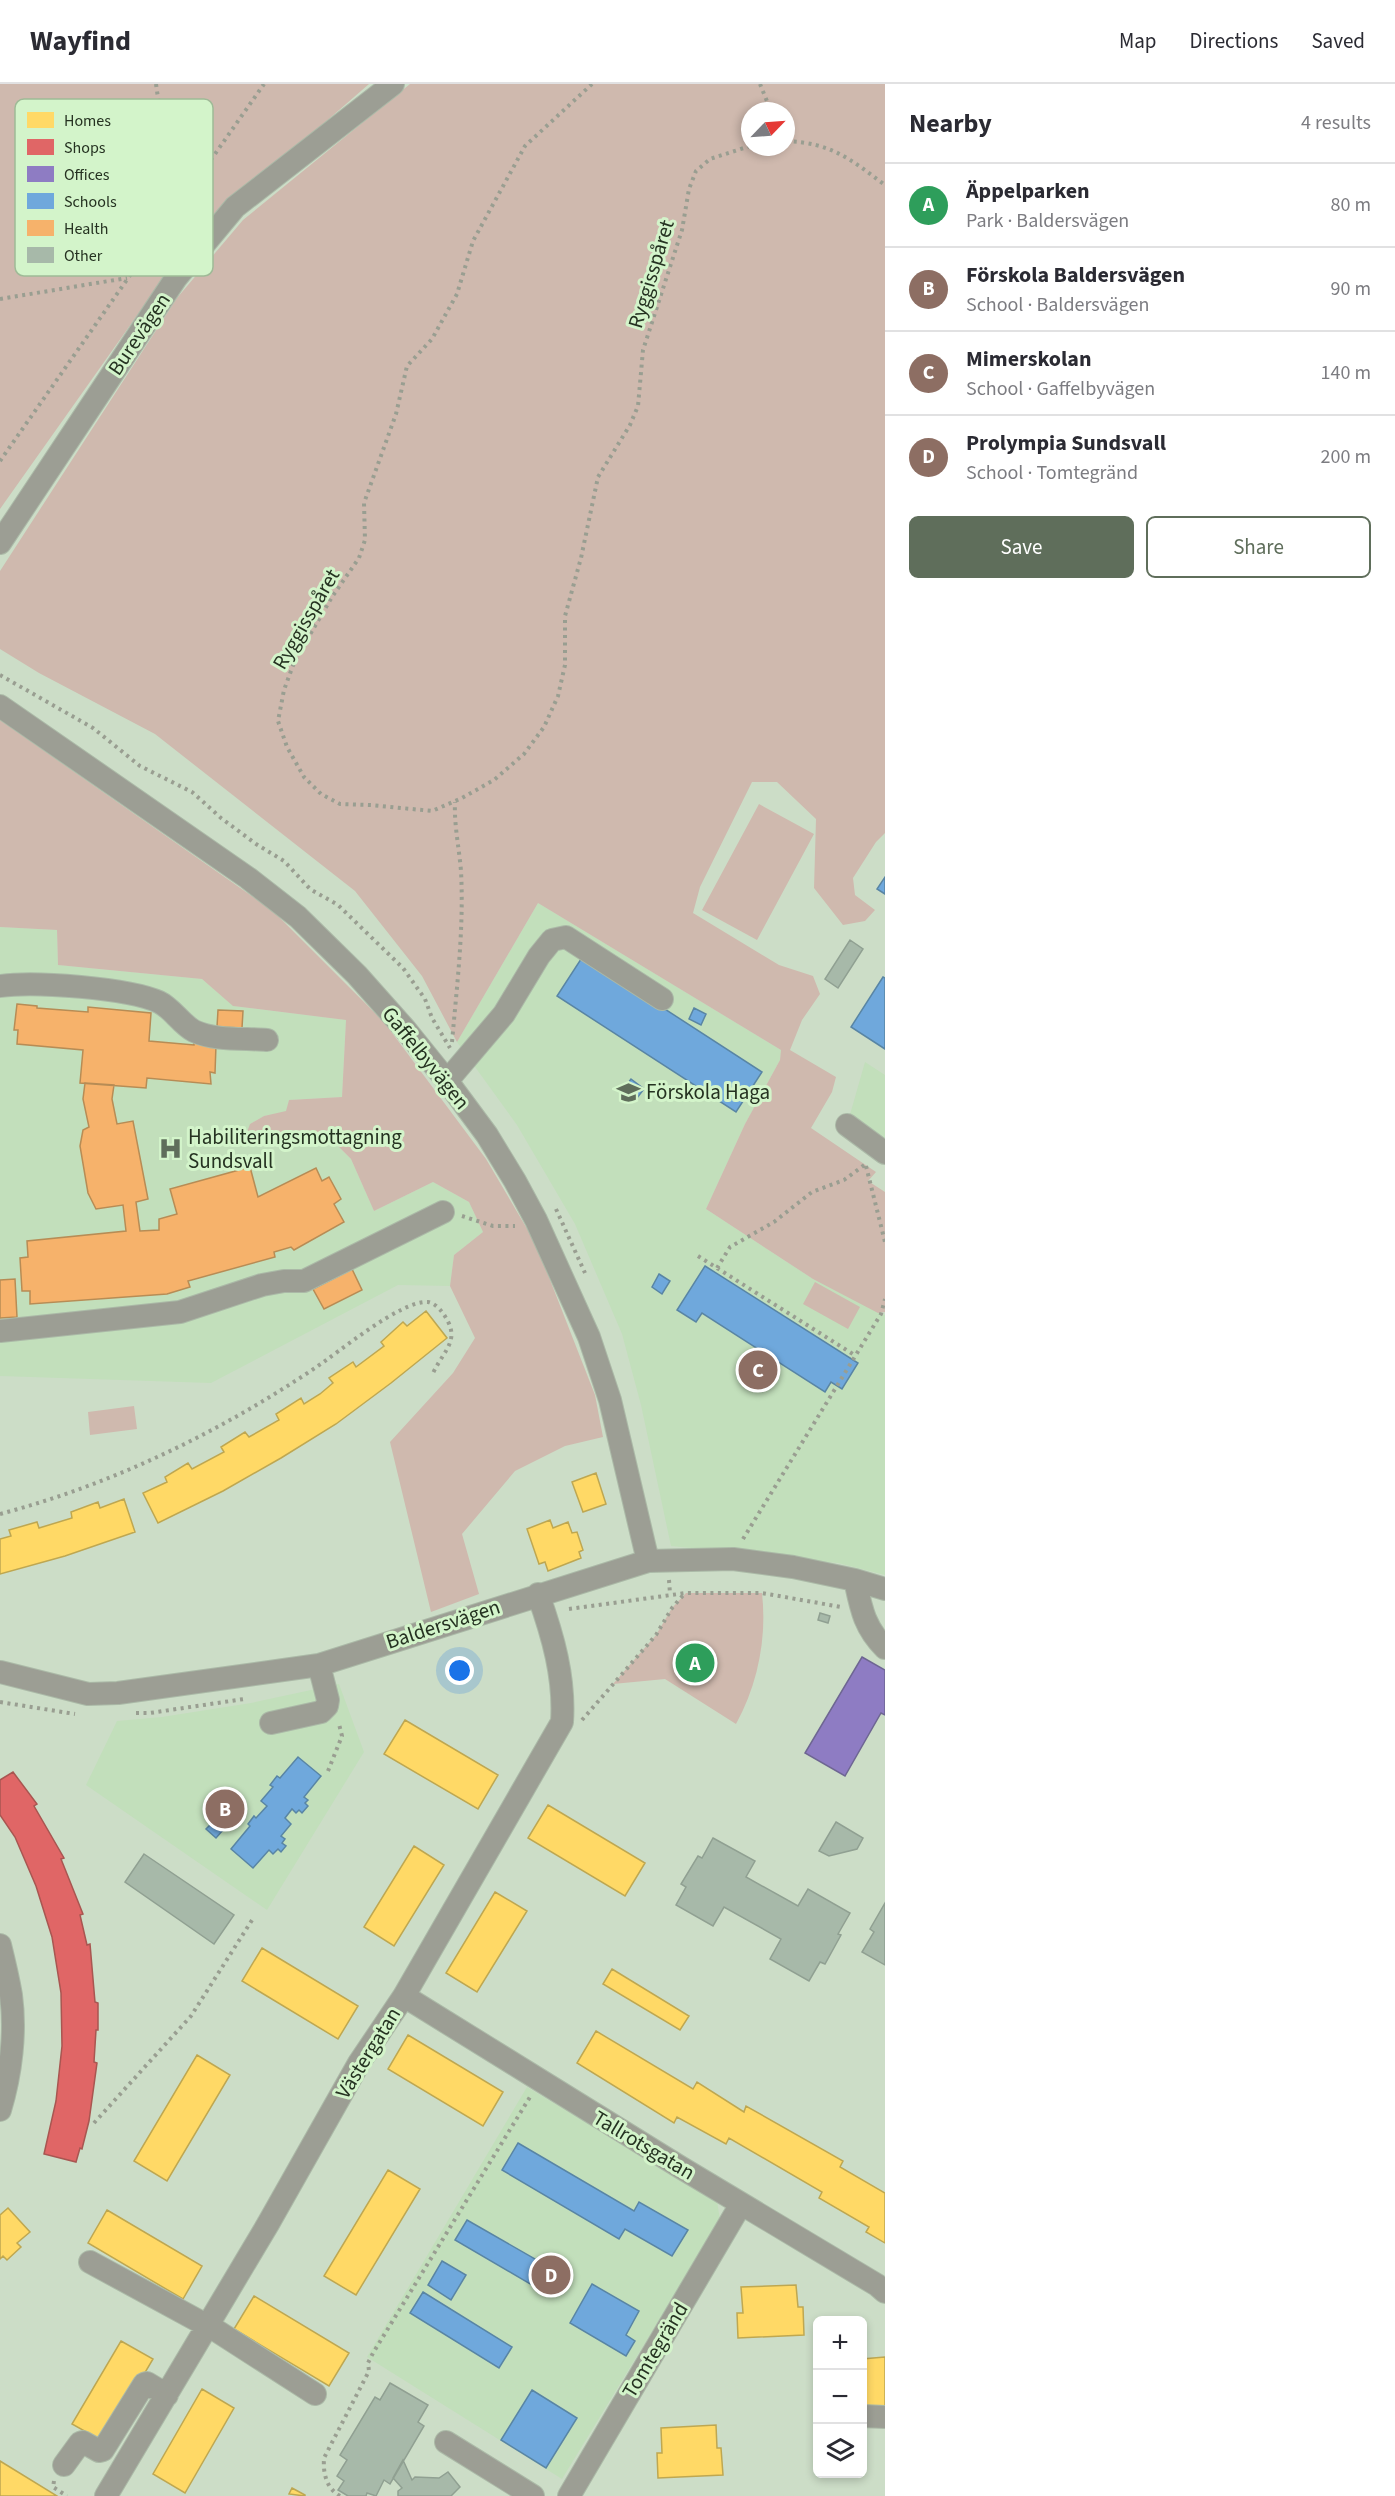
<!DOCTYPE html>
<html lang="en">
<head>
<meta charset="utf-8">
<style>
  :root { --surface:#fff; --page:#f7f7f7; --text:#2b2b33; --muted:#7c7c81; --line:#e1e1e2; --accent:#5f6e5b }
  body { margin:0; font-family:"Source Sans 3",sans-serif; background:var(--page); color:var(--text) }
  .controls { position:absolute; right:18px; bottom:18px; display:grid; overflow:hidden; border-radius:9px; box-shadow:0 3px 9px #0003 }
  .controls button { width:54px; height:54px; display:grid; place-items:center; padding:0; border:0; border-bottom:2px solid var(--line); background:var(--surface); color:var(--text); font:30px sans-serif }
  .compass { position:absolute; left:741px; top:18px; width:54px; height:54px; border-radius:50%; background:var(--surface); box-shadow:0 3px 9px #0003; rotate:65deg }
  .you { position:absolute; left:460px; top:1587px; width:21px; height:21px; margin:-15px; border:4px solid #fff; border-radius:50%; background:#1a73e8; box-shadow:0 0 0 9px #1a73e833 }
  .badge { display:grid; place-items:center; width:39px; height:39px; border-radius:50%; background:var(--accent); color:#fff; font-size:20px; font-weight:700 }
  .pin { position:absolute; translate:-50% -50%; border:3px solid #fff; box-shadow:0 2px 6px #0006 }
  .list { margin:0; padding:0; list-style:none }
  h2 { display:flex; justify-content:space-between; align-items:center; height:78px; margin:0; padding:0 24px; font-size:26px }
  h2 small { font-size:20px; font-weight:400; color:var(--muted) }
  .list li { display:grid; grid-template-columns:39px 1fr auto; gap:18px; align-items:center; box-sizing:border-box; height:84px; padding:0 24px; border-top:2px solid var(--line) }
  .list b { display:block; font-size:22px; white-space:nowrap }
  .list p { margin:0; font-size:20px; white-space:nowrap; color:var(--muted) }
  .list em { font-size:20px; font-style:normal; color:var(--muted) }
  .actions { display:flex; gap:12px; padding:18px 24px }
  .actions a { flex:1; padding:14px 0; border:2px solid var(--accent); border-radius:9px; text-align:center; font-size:21px; color:var(--accent) }
  .actions .main { background:var(--accent); color:#fff }
  .icon { flex:none; width:33px; height:33px; fill:none; stroke:currentColor; stroke-width:2; stroke-linecap:round; stroke-linejoin:round }
  .map { position:relative; flex:none; width:885px; height:2412px; overflow:hidden }
  header { display:flex; align-items:center; gap:36px; box-sizing:border-box; height:84px; padding:0 30px; background:var(--surface); border-bottom:2px solid var(--line) }
  header strong { font-size:28px }
  nav { display:flex; gap:33px; margin-inline-start:auto; font-size:21px }
  main { display:flex }
  aside { flex:1; background:var(--surface) }
  .map>svg:first-child { display:block }
</style>
</head>
<body>
<header>
<strong>Wayfind</strong>
<nav><a>Map</a><a>Directions</a><a>Saved</a></nav>
</header>
<main>
<div class="map">
<svg width="885" height="2412" viewBox="0 0 885 2412">
  <rect width="100%" height="100%" fill="#ccddc7"/>
  <path fill="#c2dfbb" d="M 538,819 L 781,966 L 780,976 L 745,1040 L 706,1125 L 813,1195 L 885,1231 L 885,1491 L 838,1479 L 671,1462 L 641,1321 L 622,1250 L 575,1140 L 517,1041 L 457,958 Z
    M 0,843 L 57,846 L 58,881 L 202,895 L 234,922 L 346,936 L 342,1013 L 289,1016 L 287,1028 L 264,1032 L 250,1040 L 253,1054 L 290,1051 L 330,1054 L 351,1075 L 374,1127 L 433,1098 L 469,1118 L 483,1148 L 454,1171 L 450,1202 L 398,1201 L 211,1299 L 0,1292 Z
    M 865,978 L 885,991 L 885,1067 L 847,1041 Z
    M 339,1600 L 364,1668 L 267,1826 L 86,1701 L 117,1637 L 162,1633 L 251,1619 Z
    M 527,2003 L 717,2117 L 720,2136 L 562,2395 L 367,2273 Z"/>
  <path fill="#cfb9ae" fill-rule="evenodd" d="M 0,0 L 369,0 L 231,120 L 143,223 L 0,425 Z
    M 410,0 L 885,0 L 885,749 L 876,758 L 853,794 L 855,811 L 875,826 L 865,837 L 843,841 L 814,804 L 816,735 L 777,698 L 752,698 L 700,803 L 693,829 L 779,881 L 813,892 L 820,910 L 802,936 L 790,966 L 836,993 L 832,1008 L 811,1044 L 876,1088 L 868,1097 L 885,1108 L 885,1228 L 878,1229 L 813,1195 L 706,1125 L 745,1040 L 780,976 L 781,966 L 538,819 L 457,958 L 422,892 L 355,807 L 155,650 L 39,589 L 0,565 L 0,487 L 177,214 L 243,136 ZM 750,27 L 786,27 L 786,63 L 750,63 Z
    M 0,636 L 273,827 L 384,938 L 486,1075 L 536,1160 L 595,1311 L 603,1353 L 565,1362 L 515,1387 L 462,1450 L 479,1510 L 431,1528 L 390,1358 L 453,1289 L 475,1254 L 450,1202 L 454,1171 L 483,1148 L 469,1118 L 433,1098 L 374,1127 L 351,1075 L 330,1054 L 290,1051 L 253,1054 L 247,1048 L 250,1040 L 264,1032 L 286,1027 L 289,1016 L 342,1013 L 346,936 L 233,922 L 202,895 L 58,881 L 57,846 L 0,843 Z
    M 759,720 L 814,750 L 757,856 L 702,826 Z
    M 815,1198 L 860,1223 L 848,1245 L 803,1220 Z
    M 134,1322 L 137,1345 L 90,1351 L 88,1328 Z
    M 686,1509 L 762,1509 C 767,1554 758,1600 736,1640 L 665,1595 L 613,1600 L 656,1551 L 672,1524 Z"/>
  <path fill="#ffd966" stroke="#bea751" stroke-width="1.5" d="M 426,1227 L 447,1254 L 391,1299 L 336,1340 L 281,1374 L 223,1407 L 158,1439 L 143,1409 L 167,1398 L 165,1393 L 188,1379 L 192,1385 L 224,1368 L 221,1363 L 245,1348 L 249,1353 L 279,1336 L 276,1330 L 301,1314 L 304,1320 L 320,1310 L 333,1299 L 329,1294 L 353,1278 L 356,1283 L 384,1262 L 381,1258 L 403,1238 L 407,1242 Z
    M 596,1389 L 606,1420 L 583,1428 L 572,1398 Z
    M 124,1415 L 135,1448 L 65,1472 L 0,1490 L 0,1455 L 11,1452 L 9,1446 L 37,1438 L 39,1444 L 72,1434 L 71,1428 L 98,1418 L 100,1424 Z
    M 550,1436 L 553,1444 L 568,1438 L 572,1449 L 577,1448 L 583,1466 L 579,1468 L 581,1474 L 548,1487 L 545,1478 L 539,1480 L 527,1445 Z
    M 405,1636 L 498,1691 L 478,1725 L 384,1670 Z
    M 548,1721 L 645,1779 L 625,1812 L 528,1754 Z
    M 414,1762 L 444,1781 L 394,1862 L 364,1843 Z
    M 495,1808 L 527,1827 L 477,1908 L 446,1889 Z
    M 262,1864 L 358,1922 L 338,1955 L 242,1897 Z
    M 612,1885 L 689,1932 L 680,1946 L 603,1900 Z
    M 596,1947 L 693,2005 L 697,1998 L 744,2028 L 746,2022 L 843,2077 L 840,2083 L 885,2109 L 885,2159 L 866,2148 L 869,2143 L 819,2114 L 822,2108 L 729,2054 L 726,2060 L 677,2033 L 674,2039 L 577,1979 Z
    M 408,1951 L 503,2008 L 483,2042 L 388,1985 Z
    M 197,1971 L 230,1991 L 167,2097 L 134,2077 Z
    M 388,2086 L 420,2105 L 356,2211 L 324,2192 Z
    M 8,2124 L 30,2148 L 17,2159 L 21,2163 L 7,2176 L 3,2172 L 0,2175 L 0,2131 Z
    M 107,2126 L 202,2182 L 183,2215 L 88,2159 Z
    M 796,2201 L 798,2223 L 803,2223 L 804,2251 L 738,2254 L 737,2229 L 743,2229 L 741,2203 Z
    M 254,2212 L 349,2269 L 329,2302 L 234,2245 Z
    M 121,2257 L 153,2275 L 104,2358 L 72,2340 Z
    M 885,2273 L 885,2323 L 862,2324 L 862,2275 Z
    M 202,2305 L 234,2324 L 185,2409 L 153,2390 Z
    M 716,2341 L 717,2364 L 721,2364 L 723,2391 L 658,2394 L 657,2369 L 662,2369 L 661,2344 Z
    M 0,2377 L 57,2412 L 0,2412 Z
    M 292,2404 L 305,2411 L 305,2412 L 289,2410 Z"/>
  <path fill="#e06666" stroke="#a85651" stroke-width="1.5" d="M 13,1688 L 37,1720 L 34,1722 L 64,1774 L 61,1775 L 83,1830 L 80,1831 L 87,1861 L 90,1860 L 95,1918 L 98,1919 L 98,1946 L 96,1946 L 94,1978 L 97,1979 L 89,2037 L 82,2065 L 80,2064 L 76,2078 L 44,2070 L 56,2017 L 62,1962 L 61,1909 L 52,1853 L 36,1802 L 15,1753 L 0,1731 L 0,1696 Z"/>
  <path fill="#8e7cc3" stroke="#6e6692" stroke-width="1.5" d="M 862,1573 L 885,1586 L 885,1631 L 881,1629 L 845,1692 L 805,1669 Z"/>
  <path fill="#6fa8dc" stroke="#5985a4" stroke-width="1.5" d="M 885,793 L 885,810 L 877,805 Z
    M 583,872 L 762,988 L 736,1028 L 557,912 Z
    M 883,893 L 885,894 L 885,965 L 851,943 Z
    M 694,924 L 706,930 L 701,941 L 689,935 Z
    M 631,995 L 644,1005 L 637,1014 L 624,1004 Z
    M 705,1182 L 858,1279 L 842,1305 L 831,1298 L 825,1308 L 702,1229 L 696,1238 L 677,1226 Z
    M 659,1190 L 670,1197 L 662,1210 L 652,1203 Z
    M 298,1673 L 321,1692 L 304,1713 L 308,1716 L 305,1719 L 308,1722 L 302,1729 L 299,1726 L 296,1729 L 292,1725 L 285,1734 L 291,1740 L 281,1752 L 285,1755 L 282,1759 L 286,1762 L 281,1768 L 278,1765 L 273,1770 L 269,1766 L 253,1784 L 231,1765 L 250,1742 L 248,1740 L 254,1732 L 256,1734 L 267,1722 L 261,1717 L 273,1703 L 270,1701 L 277,1692 L 280,1694 Z
    M 214,1737 L 223,1746 L 216,1754 L 206,1745 Z
    M 518,2059 L 634,2127 L 639,2118 L 688,2146 L 672,2172 L 625,2145 L 619,2155 L 502,2086 Z
    M 467,2136 L 556,2187 L 544,2208 L 455,2156 Z
    M 442,2177 L 466,2191 L 451,2216 L 428,2201 Z
    M 592,2200 L 639,2227 L 626,2251 L 635,2257 L 626,2272 L 570,2239 Z
    M 423,2208 L 512,2263 L 499,2284 L 410,2229 Z
    M 532,2306 L 577,2334 L 546,2384 L 501,2356 Z"/>
  <path fill="#f6b26b" stroke="#b78c55" stroke-width="1.5" d="M 17,920 L 37,922 L 37,924 L 88,928 L 88,923 L 151,929 L 149,957 L 194,961 L 194,957 L 216,961 L 215,989 L 210,988 L 211,1000 L 147,994 L 146,1004 L 80,999 L 83,966 L 17,960 L 18,946 L 14,946 Z
    M 218,926 L 243,927 L 242,944 L 217,943 Z
    M 85,999 L 114,1001 L 112,1015 L 117,1040 L 133,1037 L 148,1115 L 136,1118 L 140,1147 L 159,1146 L 159,1135 L 177,1130 L 170,1105 L 250,1083 L 258,1113 L 316,1084 L 322,1097 L 329,1093 L 341,1115 L 334,1120 L 344,1138 L 294,1166 L 291,1163 L 274,1168 L 275,1173 L 188,1197 L 190,1203 L 167,1210 L 30,1220 L 30,1207 L 22,1207 L 20,1174 L 28,1173 L 27,1157 L 126,1147 L 123,1121 L 96,1125 L 88,1109 L 80,1062 L 83,1046 L 89,1043 L 83,1015 Z
    M 352,1185 L 362,1206 L 324,1225 L 313,1205 Z
    M 15,1195 L 17,1233 L 0,1234 L 0,1196 Z"/>
  <path fill="#a7b9a9" stroke="#90a092" stroke-width="1.5" d="M 850,856 L 863,865 L 838,904 L 825,895 Z
    M 820,1529 L 830,1532 L 828,1539 L 818,1536 Z
    M 836,1738 L 863,1754 L 857,1765 L 829,1772 L 819,1767 Z
    M 713,1754 L 755,1777 L 746,1793 L 798,1822 L 808,1805 L 850,1829 L 838,1850 L 841,1851 L 825,1880 L 820,1878 L 809,1897 L 770,1875 L 781,1855 L 724,1823 L 713,1842 L 676,1821 L 686,1803 L 681,1800 L 698,1772 L 702,1774 Z
    M 144,1770 L 234,1831 L 214,1860 L 125,1798 Z
    M 885,1819 L 885,1881 L 862,1868 L 874,1848 L 870,1845 Z
    M 390,2299 L 428,2321 L 418,2338 L 424,2342 L 390,2400 L 384,2396 L 376,2412 L 367,2409 L 366,2412 L 348,2412 L 338,2406 L 344,2397 L 337,2392 L 347,2376 L 340,2371 L 375,2313 L 380,2316 Z
    M 403,2376 L 412,2396 L 415,2393 L 439,2394 L 448,2388 L 460,2403 L 451,2412 L 398,2412 L 398,2407 L 402,2404 L 393,2394 Z"/>
  <g fill="none" stroke-linecap="round" stroke-linejoin="round">
    <defs>
      <path id="minor" d="M 0,459 L 176,194 L 235,123 L 393,0
        M 0,622 L 248,794 L 298,833 L 357,891 L 405,945 L 447,997 L 487,1051 L 515,1097 L 536,1136 L 589,1253 L 610,1316 L 648,1477
        M 0,902 C 34,897 128,904 159,918 C 172,924 181,940 194,947 C 215,957 245,954 267,956
        M 447,997 L 504,930 L 539,872 L 552,856 L 566,853 L 662,915
        M 847,1041 L 885,1069
        M 0,1247 L 180,1228 L 262,1201 L 284,1197 L 304,1197 L 443,1128
        M 855,1496 C 861,1524 864,1543 885,1564
        M 0,1588 L 88,1610 L 118,1609 L 319,1581 L 648,1477 L 733,1475 L 793,1483 L 855,1496 L 885,1505
        M 271,1639 L 321,1628 L 327,1622 L 328,1616 L 319,1581
        M 0,1861 C 4,1877 8,1894 11,1911 C 16,1948 11,1990 0,2026
        M 404,1912 L 680,2083 L 877,2201 L 885,2208
        M 90,2178 L 217,2247 L 315,2310
        M 862,2332 L 885,2333
        M 446,2358 L 533,2412
        M 64,2381 L 80,2359 L 83,2358 L 99,2367 L 103,2366 L 144,2300 L 147,2299 L 167,2311
        M 106,2412 L 268,2140 L 359,1979 L 404,1912 L 562,1638 C 565,1594 553,1552 538,1510
        M 569,2412 L 741,2120"/>
    </defs>
    <use href="#minor" stroke="#abb9a7" stroke-width="24"/>
    <path stroke="#999e91" stroke-width="4" stroke-dasharray="3 4.5" stroke-linecap="butt" d="M 156,0 L 174,127
      M 592,0 L 525,62 L 473,157 L 457,210 L 432,255 L 407,282 L 396,330 L 364,419 L 365,456 L 359,474 L 332,513 L 295,576 L 284,606 L 278,637 L 287,663 L 304,693 L 321,710 L 340,720 L 371,721 L 432,727 L 462,714 L 494,696 L 524,670 L 544,643 L 558,612 L 565,581 L 565,532 L 581,474 L 598,393 L 630,341 L 638,322 L 643,266 L 682,146 L 689,105 L 696,87 L 710,75 L 750,62
      M 760,0 L 771,27
      M 786,57 C 832,59 850,75 885,101
      M 0,215 L 127,194
      M 0,377 L 264,0
      M 0,591 L 93,644 L 140,682 L 192,708 L 221,734 L 256,760 L 284,777 L 310,805 L 338,821 L 403,884 L 425,915 L 432,934 L 450,964
      M 452,958 C 457,901 464,844 461,787 C 459,763 454,741 455,718
      M 866,1082 L 885,1158
      M 556,1125 L 585,1189
      M 462,1132 L 493,1142 L 515,1142
      M 698,1172 L 856,1272
      M 717,1184 L 730,1163 L 774,1138 L 812,1108 L 844,1096 L 867,1079
      M 0,1430 C 113,1400 218,1349 315,1284 C 339,1268 401,1216 428,1218 C 434,1219 439,1224 442,1228 C 462,1255 446,1263 433,1289
      M 743,1455 L 881,1230 L 885,1215
      M 669,1496 L 670,1510
      M 569,1525 L 686,1509 L 762,1509 L 841,1523
      M 0,1618 L 75,1630
      M 136,1629 L 150,1629 L 244,1615
      M 582,1636 L 656,1551 L 672,1524 L 685,1509
      M 328,1687 L 342,1652 L 339,1640
      M 94,2039 L 191,1932 L 254,1833
      M 54,2397 L 53,2403 L 67,2412
      M 340,2412 C 326,2404 323,2389 324,2374 L 369,2287 L 368,2279 L 373,2269 L 530,2013"/>
    <use href="#minor" stroke="#9c9e94" stroke-width="22"/>
  </g>
  <defs>
    <symbol id="school-bare" viewBox="-9 -9 18 18"><path d="M0-5L7-2L0 1L-7-2ZM-4 1L0 2.5L4 1V4Q0 6-4 4Z" fill="#5f6e5b" stroke="#d3f4ca" stroke-width="2.5" paint-order="stroke"/></symbol>
    <symbol id="hospital-bare" viewBox="-9 -9 18 18"><path d="M-5-5h3v3.5h4V-5h3V5h-3V1.5h-4V5h-3Z" fill="#5f6e5b" stroke="#d3f4ca" stroke-width="2.5" paint-order="stroke"/></symbol>
  </defs>
  <g fill-rule="evenodd">
    <use href="#school-bare" x="612" y="992" width="33" height="33"/>
    <use href="#hospital-bare" x="154" y="1048" width="33" height="33"/>
  </g>
  <g text-anchor="middle" stroke-width="6" stroke-linejoin="round" paint-order="stroke">
    <g font-size="21" fill="#253221" stroke="#d3f4ca">
      <text transform="translate(651 190) rotate(-73)" y="7">Ryggisspåret</text>
      <text transform="translate(139 250) rotate(-56)" y="7">Burevägen</text>
      <text transform="translate(306 535) rotate(-60)" y="7">Ryggisspåret</text>
      <text transform="translate(426 974) rotate(51)" y="7">Gaffelbyvägen</text>
      <text transform="translate(443 1540) rotate(-18)" y="7">Baldersvägen</text>
      <text transform="translate(368 1969) rotate(-58)" y="7">Västergatan</text>
      <text transform="translate(644 2061) rotate(31)" y="7">Tallrotsgatan</text>
      <text transform="translate(655 2266) rotate(-59)" y="7">Tomtegränd</text>
    </g>
    <g font-size="21" fill="#253221" stroke="#d3f4ca" text-anchor="start">
      <text x="646" y="1015">Förskola Haga</text>
      <text x="188" y="1060">Habiliteringsmottagning<tspan x="188" dy="24">Sundsvall</tspan></text>
    </g>
  </g>
  <rect x="15" y="15" width="198" height="177" rx="9" fill="#d3f4ca" stroke="#9fba97" stroke-width="1.5"/>
  <rect x="27" y="28" width="27" height="16" fill="#ffd966"/>
  <rect x="27" y="55" width="27" height="16" fill="#e06666"/>
  <rect x="27" y="82" width="27" height="16" fill="#8e7cc3"/>
  <rect x="27" y="109" width="27" height="16" fill="#6fa8dc"/>
  <rect x="27" y="136" width="27" height="16" fill="#f6b26b"/>
  <rect x="27" y="163" width="27" height="16" fill="#a7b9a9"/>
  <g font-size="16" fill="#253221">
    <text x="64" y="42">Homes</text>
    <text x="64" y="69">Shops</text>
    <text x="64" y="96">Offices</text>
    <text x="64" y="123">Schools</text>
    <text x="64" y="150">Health</text>
    <text x="64" y="177">Other</text>
  </g>
</svg>
<div class="controls">
<button>+</button>
<button>−</button>
<button><svg class="icon" aria-label="layers" viewBox="0 0 24 24"><path d="M12 4l9 5-9 5-9-5zM3 14l9 5 9-5"/></svg></button>
</div>
<svg class="compass" viewBox="-18 -18 36 36"><path d="M0-13l5 13h-10z" fill="#e53935"/><path d="M0 13l5-13h-10z" fill="#7c7c81"/></svg>
<div class="you"></div>
<div class="pin badge" style="left:695px;top:1579px;background:#2e9e5b">A</div>
<div class="pin badge" style="left:225px;top:1725px;background:#8d6e63">B</div>
<div class="pin badge" style="left:758px;top:1286px;background:#8d6e63">C</div>
<div class="pin badge" style="left:551px;top:2191px;background:#8d6e63">D</div>
</div>
<aside>
<h2>Nearby<small>4 results</small></h2>
<ul class="list">
<li><span class="badge" style="background:#2e9e5b">A</span><div><b>Äppelparken</b><p>Park · Baldersvägen</p></div><em>80 m</em></li>
<li><span class="badge" style="background:#8d6e63">B</span><div><b>Förskola Baldersvägen</b><p>School · Baldersvägen</p></div><em>90 m</em></li>
<li><span class="badge" style="background:#8d6e63">C</span><div><b>Mimerskolan</b><p>School · Gaffelbyvägen</p></div><em>140 m</em></li>
<li><span class="badge" style="background:#8d6e63">D</span><div><b>Prolympia Sundsvall</b><p>School · Tomtegränd</p></div><em>200 m</em></li>
</ul>
<div class="actions"><a class="main">Save</a><a>Share</a></div>
</aside>
</main>
</body>
</html>
